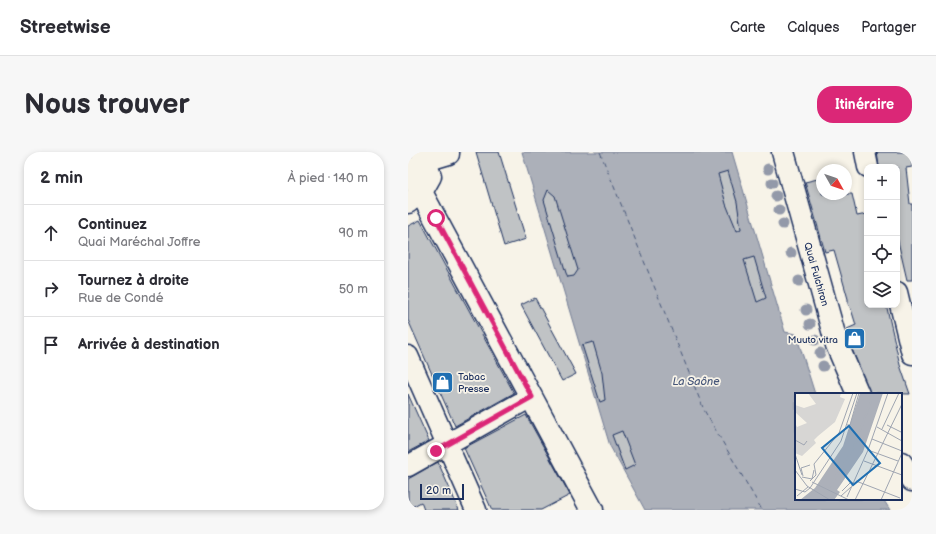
<!DOCTYPE html>
<html lang="fr">
<head>
<meta charset="utf-8">
<style>
  :root { --surface:#fff; --page:#f7f7f7; --text:#2b2b33; --muted:#7c7c81; --line:#e1e1e2; --accent:#db2777 }
  body { margin:0; font-family:"Balsamiq Sans",sans-serif; background:var(--page); color:var(--text) }
  .controls { position:absolute; right:12px; top:12px; display:grid; overflow:hidden; border-radius:8px; box-shadow:0 2px 6px #0003 }
  .controls button { width:36px; height:36px; display:grid; place-items:center; padding:0; border:0; border-bottom:1px solid var(--line); background:var(--surface); color:var(--text); font:20px sans-serif }
  .compass { position:absolute; left:408px; top:12px; width:36px; height:36px; border-radius:50%; background:var(--surface); box-shadow:0 2px 6px #0003; rotate:130deg }
  .scale { position:absolute; left:12px; bottom:10px; width:44px; box-sizing:border-box; padding-left:4px; border:2px solid #1b2f5e; border-top:0; font-size:11px; line-height:14px; white-space:nowrap; color:#1b2f5e; -webkit-text-stroke:3px #f7f3e8; paint-order:stroke }
  .stop { position:absolute; width:12px; height:12px; margin:-9px; border:3px solid #db2777; border-radius:50%; background:#fff }
  .stop.end { background:#db2777; border-color:#fff; box-shadow:0 1px 4px #0008 }
  .list { margin:0; padding:0; list-style:none }
  h2 { display:flex; justify-content:space-between; align-items:center; height:52px; margin:0; padding:0 16px; font-size:17px }
  h2 small { font-size:13px; font-weight:400; color:var(--muted) }
  .list li { display:grid; grid-template-columns:26px 1fr auto; gap:12px; align-items:center; box-sizing:border-box; height:56px; padding:0 16px; border-top:1px solid var(--line) }
  .list b { display:block; font-size:15px; white-space:nowrap }
  .list p { margin:0; font-size:13px; white-space:nowrap; color:var(--muted) }
  .list em { font-size:13px; font-style:normal; color:var(--muted) }
  .icon { flex:none; width:22px; height:22px; fill:none; stroke:currentColor; stroke-width:2; stroke-linecap:round; stroke-linejoin:round }
  .map { position:relative; flex:none; width:504px; height:358px; overflow:hidden; border-radius:16px }
  header { display:flex; align-items:center; gap:24px; box-sizing:border-box; height:56px; padding:0 20px; background:var(--surface); border-bottom:1px solid var(--line) }
  header strong { font-size:19px }
  nav { display:flex; gap:22px; margin-inline-start:auto; font-size:14px }
  .intro { display:flex; align-items:center; justify-content:space-between; box-sizing:border-box; height:96px; padding:0 24px }
  h1 { margin:0; font-size:28px }
  .button { padding:10px 18px; border-radius:16px; background:var(--accent); color:#fff; font-size:14px; font-weight:700 }
  main { display:flex; gap:24px; padding:0 24px }
  aside { flex:1; background:var(--surface); border-radius:16px; box-shadow:0 2px 6px #0003 }
  .map>svg:first-child { display:block }
</style>
</head>
<body>
<header>
<strong>Streetwise</strong>
<nav><a>Carte</a><a>Calques</a><a>Partager</a></nav>
</header>
<div class="intro"><h1>Nous trouver</h1><a class="button">Itinéraire</a></div>
<main>
<aside>
<h2>2 min<small>À pied · 140 m</small></h2>
<ul class="list">
<li><svg class="icon" aria-label="ahead" viewBox="0 0 24 24"><path d="M12 20V5M6 11l6-6 6 6"/></svg><div><b>Continuez</b><p>Quai Maréchal Joffre</p></div><em>90 m</em></li>
<li><svg class="icon" aria-label="right" viewBox="0 0 24 24"><path d="M7 20v-9h11M14 6l5 5-5 5"/></svg><div><b>Tournez à droite</b><p>Rue de Condé</p></div><em>50 m</em></li>
<li><svg class="icon" aria-label="arrive" viewBox="0 0 24 24"><path d="M6 21V4h12l-3 4 3 4H6"/></svg><div><b>Arrivée à destination</b></div></li>
</ul>
</aside>
<div class="map">
<svg width="504" height="358" viewBox="0 0 504 358">
  <rect width="100%" height="100%" fill="#f7f3e8"/>
  <filter id="ink" filterUnits="userSpaceOnUse"><feTurbulence type="fractalNoise" baseFrequency=".025" numOctaves="2"/><feDisplacementMap in="SourceGraphic" scale="8" xChannelSelector="R" yChannelSelector="G"/><feConvolveMatrix kernelMatrix="1 2 1 2 8 2 1 2 1" color-interpolation-filters="sRGB"/></filter>
  <g filter="url(#ink)">
    <path fill="#acb0b9" stroke="#727c95" d="M 114,0 L 324,0 L 377,180 L 388,182 L 407,242 L 388,242 L 388,347 L 475,347 L 482,358 L 237,358 L 202,294 Z"/>
    <g fill="none" stroke-linecap="round" stroke-linejoin="round">
      <path stroke="#465679" stroke-width="1" stroke-dasharray="5 4" stroke-linecap="butt" d="M 192,0 L 296,258 L 354,358"/>
    </g>
    <path fill="#c0c3c5" stroke="#1b2f5e" d="M 68,0 L 91,0 L 118,87 L 96,94 Z
      M 469,0 L 504,0 L 504,15 L 498,16 L 502,52 L 504,52 L 504,128 L 499,128 L 489,85 L 489,15 L 471,15 Z
      M 320,19 L 329,50 L 333,77 L 329,79 L 318,52 L 310,22 Z
      M 414,26 L 414,42 L 444,42 L 449,64 L 459,62 L 459,153 L 474,153 L 479,156 L 492,213 L 502,242 L 462,241 L 440,188 L 439,177 L 448,173 L 443,157 L 440,152 L 440,147 L 426,98 L 417,100 L 397,30 Z
      M 140,38 L 147,44 L 170,118 L 166,124 L 160,125 L 158,121 L 136,48 Z
      M 12,68 L 106,241 L 47,274 L 0,168 L 0,74 Z
      M 346,105 L 358,146 L 349,150 L 336,108 Z
      M 127,146 L 168,222 L 154,229 L 113,153 Z
      M 185,190 L 194,221 L 197,248 L 192,250 L 174,193 Z
      M 0,242 L 21,289 L 0,300 Z
      M 118,263 L 162,343 L 133,358 L 84,358 L 56,296 Z
      M 214,279 L 227,313 L 217,318 L 204,283 Z
      M 30,310 L 51,358 L 16,358 L 13,350 L 0,357 L 0,327 Z"/>
    <g fill="none" stroke-linecap="round" stroke-linejoin="round">
      <defs>
        <path id="minor" d="M 457,0 L 460,15
          M 18,9 L 41,2 L 41,0
          M 0,51 L 13,40
          M 489,140 L 504,202
          M 0,204 L 68,358
          M 0,314 L 123,245"/>
        <path id="major" d="M 375,0 L 429,193 L 450,242
          M 0,16 L 184,358
          M 13,40 L 22,24 L 14,0
          M 493,311 L 504,328"/>
      </defs>
      <use href="#minor" stroke="#1b2f5e" stroke-width="23"/>
      <use href="#major" stroke="#1b2f5e" stroke-width="25"/>
      <use href="#minor" stroke="#f7f3e8" stroke-width="20"/>
      <use href="#major" stroke="#f7f3e8" stroke-width="22"/>
    </g>
    <g fill="#9399a9">
      <circle cx="360" cy="17" r="5.5"/>
      <circle cx="364" cy="31" r="5.5"/>
      <circle cx="368" cy="44" r="5.5"/>
      <circle cx="371" cy="58" r="5.5"/>
      <circle cx="375" cy="72" r="5.5"/>
      <circle cx="383" cy="101" r="5.5"/>
      <circle cx="391" cy="129" r="5.5"/>
      <circle cx="398" cy="158" r="5.5"/>
      <circle cx="402" cy="172" r="5.5"/>
      <circle cx="407" cy="188" r="5.5"/>
      <circle cx="412" cy="201" r="5.5"/>
      <circle cx="415" cy="214" r="5.5"/>
    </g>
  </g>
  <g fill="none" stroke-linecap="round" stroke-linejoin="round" filter="url(#ink)">
    <path stroke="#db2777" stroke-width="5" d="M 28,299 L 124,245 L 28,66"/>
  </g>
  <defs>
    <symbol id="shop-square" viewBox="-11 -11 22 22"><rect x="-9" y="-9" width="18" height="18" rx="4" fill="#1f6fb2" stroke="#f7f3e8"/><path d="M-5-2.5h2.3a2.7 3.5 0 0 1 5.4 0H5L5.5 6h-11ZM-1.5-2.5h3a1.5 2.3 0 0 0-3 0Z" fill="#fff"/></symbol>
  </defs>
  <g fill-rule="evenodd">
    <use href="#shop-square" x="434" y="174" width="25" height="25"/>
    <use href="#shop-square" x="22" y="218" width="25" height="25"/>
  </g>
  <g text-anchor="middle" stroke-width="3.5" stroke-linejoin="round" paint-order="stroke">
    <g font-size="10" fill="#1b2f5e" stroke="#f7f3e8">
      <text transform="translate(409 122) rotate(74)" y="4">Quai Fulchiron</text>
    </g>
    <g font-size="10" fill="#1b2f5e" stroke="#f7f3e8" text-anchor="end">
      <text x="430" y="191">Muuto vitra</text>
      <text x="50" y="228" text-anchor="start">Tabac<tspan x="50" dy="12">Presse</tspan></text>
    </g>
    <g font-size="11" font-style="italic" fill="#465679" stroke="#f7f3e8">
      <text x="288" y="233">La Saône</text>
    </g>
  </g>
  <g transform="translate(387 241)">
    <rect width="107" height="107" fill="#f7f3e8"/>
    <path d="M 13,0 L 46,0 L 45,4 L 50,6 L 40,29 L 23,43 L 19,47 L 21,50 L 7,63 L 0,60 L 0,30 L 2,34 L 12,30 L 0,19 L 0,12 L 9,15 L 21,11 Z" fill="#d7d6d4"/>
    <path d="M 65,0 L 88,0 L 68,59 L 42,97 L 45,99 L 39,107 L 5,107 L 20,95 L 48,53 Z" fill="#acb0b9"/>
    <path fill="none" stroke="#acb0b9" stroke-width="2" d="M 34,95 L 59,54 L 79,0"/>
    <path fill="none" stroke="#9fa5b1" stroke-width="1" d="M 52,32 L 55,32 L 64,0M 92,32 L 106,39M 82,34 L 107,48M 87,36 L 104,0M 77,46 L 107,58M 0,47 L 9,52 L 12,48M 73,57 L 103,68M 0,61 L 7,82M 69,68 L 107,82M 0,77 L 12,93 L 35,107M 8,83 L 6,75 L 15,72M 7,84 L 17,86 L 19,77M 15,88 L 21,82 L 19,71 L 44,40 L 58,0M 61,88 L 105,105M 17,89 L 54,107M 0,96 L 10,99 L 15,95 L 46,48 L 62,0M 47,98 L 56,89 L 58,90M 2,103 L 13,94M 46,103 L 56,94M 52,104 L 73,57 L 93,0M 60,107 L 107,11M 86,107 L 107,60"/>
    <path fill="#1f6fb2" fill-opacity="0.15" stroke="#1f6fb2" stroke-width="2" d="M 54,33 L 85,70 L 58,92 L 27,55 Z"/>
    <rect width="107" height="107" fill="none" stroke="#1b2f5e" stroke-width="2"/>
  </g>
</svg>
<div class="controls">
<button>+</button>
<button>−</button>
<button><svg class="icon" aria-label="locate" viewBox="0 0 24 24"><circle cx="12" cy="12" r="6"/><path d="M12 2v4M12 18v4M2 12h4M18 12h4"/></svg></button>
<button><svg class="icon" aria-label="layers" viewBox="0 0 24 24"><path d="M12 4l9 5-9 5-9-5zM3 14l9 5 9-5"/></svg></button>
</div>
<svg class="compass" viewBox="-18 -18 36 36"><path d="M0-13l5 13h-10z" fill="#e53935"/><path d="M0 13l5-13h-10z" fill="#7c7c81"/></svg>
<div class="scale">20 m</div>
<div class="stop" style="left:28px;top:66px"></div>
<div class="stop end" style="left:28px;top:299px"></div>
</div>
</main>
</body>
</html>
